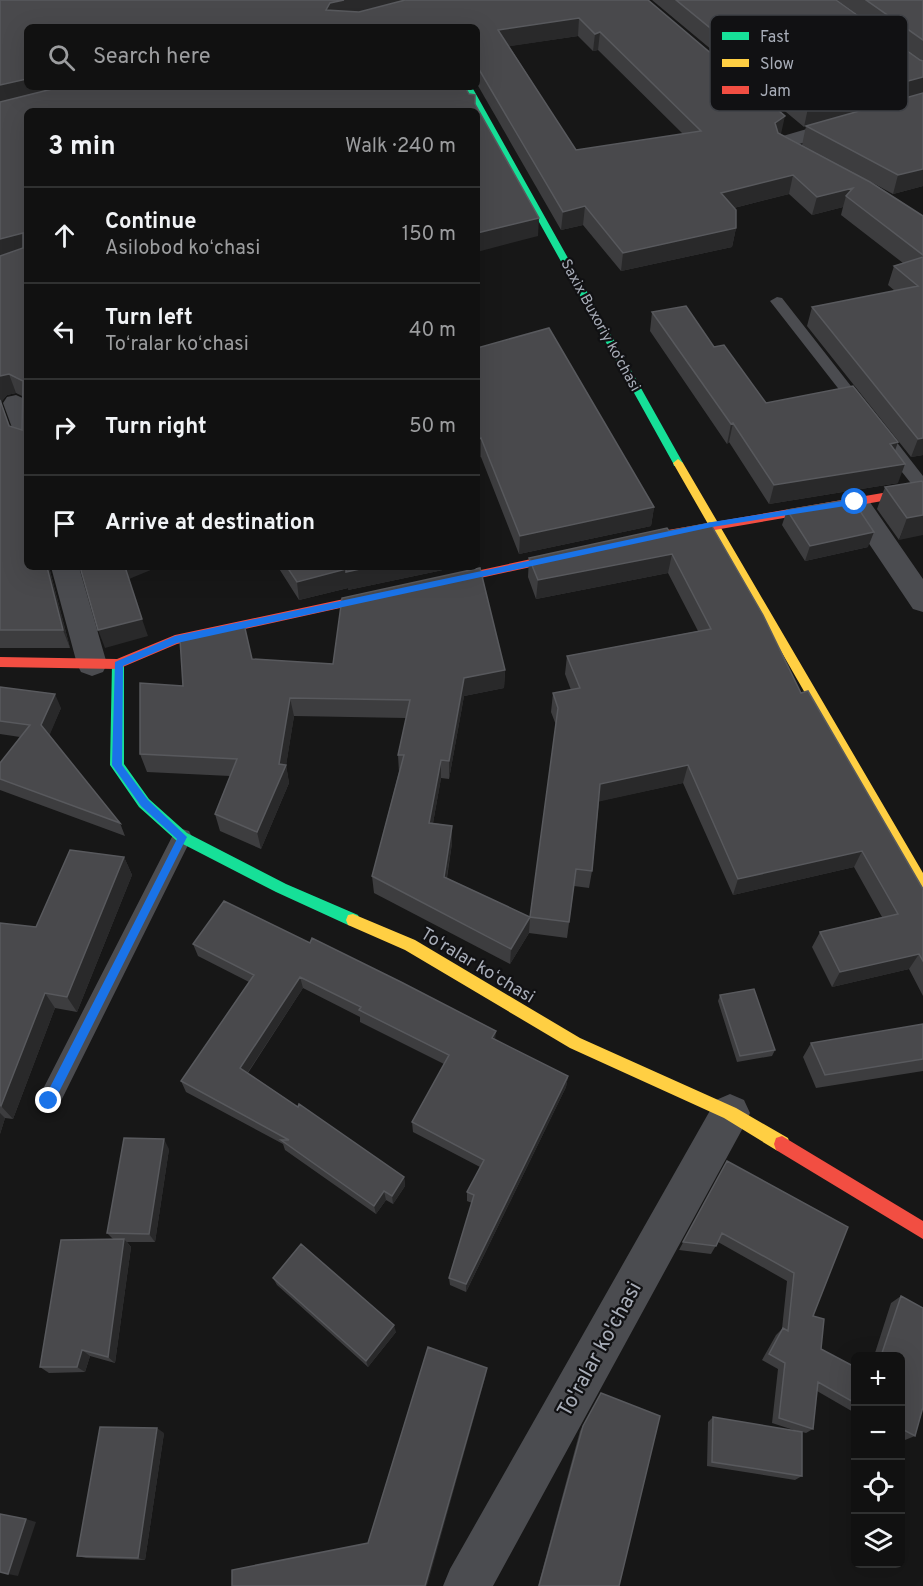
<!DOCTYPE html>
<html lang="en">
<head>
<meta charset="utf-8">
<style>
  :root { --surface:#111; --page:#1e1f1f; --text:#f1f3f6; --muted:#9c9d9f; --line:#303131 }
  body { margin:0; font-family:Overpass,sans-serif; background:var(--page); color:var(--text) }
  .controls { position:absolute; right:18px; bottom:18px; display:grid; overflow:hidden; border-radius:9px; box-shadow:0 6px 24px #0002 }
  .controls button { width:54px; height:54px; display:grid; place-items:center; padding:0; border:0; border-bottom:2px solid var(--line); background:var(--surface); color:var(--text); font:30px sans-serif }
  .stop { position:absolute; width:18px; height:18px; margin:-14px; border:4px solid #1a73e8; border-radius:50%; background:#fff }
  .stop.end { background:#1a73e8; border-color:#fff; box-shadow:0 2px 6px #0008 }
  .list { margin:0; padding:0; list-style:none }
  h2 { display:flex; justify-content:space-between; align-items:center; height:78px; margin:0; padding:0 24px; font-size:26px }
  h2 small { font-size:20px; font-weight:400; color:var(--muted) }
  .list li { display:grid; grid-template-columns:39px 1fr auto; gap:18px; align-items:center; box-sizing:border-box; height:96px; padding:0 24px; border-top:2px solid var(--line) }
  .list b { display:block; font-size:22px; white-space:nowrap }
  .list p { margin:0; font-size:20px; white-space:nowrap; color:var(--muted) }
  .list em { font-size:20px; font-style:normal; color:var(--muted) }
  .icon { flex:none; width:33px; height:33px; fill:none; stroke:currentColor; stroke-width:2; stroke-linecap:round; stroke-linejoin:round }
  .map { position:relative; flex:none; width:923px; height:1586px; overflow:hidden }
  .search { position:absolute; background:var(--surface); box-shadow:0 6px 24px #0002; left:24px; top:24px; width:456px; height:66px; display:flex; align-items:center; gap:15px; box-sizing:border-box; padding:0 21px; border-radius:9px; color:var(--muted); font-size:22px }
  .panel { position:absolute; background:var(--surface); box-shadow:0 6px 24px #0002; left:24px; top:108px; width:456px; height:462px; border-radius:9px }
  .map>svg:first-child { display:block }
</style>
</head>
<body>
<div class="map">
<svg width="923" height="1586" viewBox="0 0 923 1586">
  <rect width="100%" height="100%" fill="#171717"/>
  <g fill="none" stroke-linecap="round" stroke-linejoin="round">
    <path fill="#4b4c50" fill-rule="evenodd" d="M 777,297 L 782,298 L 865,404 L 868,407 L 865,410 L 855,410 L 770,301 Z
      M 889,439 L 895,440 L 923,476 L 923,492 L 917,491 L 883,448 L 881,444 Z
      M 182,829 L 189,831 L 192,837 L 57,1109 L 49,1112 L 41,1109 L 38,1101 L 41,1093 L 175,831 Z"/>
    <path fill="#4b4c50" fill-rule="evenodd" d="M 923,95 L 923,107 L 796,145 L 820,161 L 817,165 L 803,165 L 772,145 L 776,138 Z
      M 16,395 L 27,400 L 27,447 L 18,444 L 3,403 L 7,397 Z
      M 855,493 L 865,495 L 923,579 L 923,612 L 913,609 L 841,502 L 845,495 Z
      M 51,567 L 79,567 L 107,664 L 103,672 L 92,676 L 81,672 L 77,664 Z
      M 730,1094 L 744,1100 L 750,1113 L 744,1126 L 493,1586 L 443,1586 L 450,1569 L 716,1100 Z"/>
    <path fill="#16e098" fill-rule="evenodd" d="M 464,87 L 472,87 L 683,463 L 682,466 L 674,466 L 673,463 Z
      M 118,659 L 124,664 L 124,764 L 149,799 L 187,833 L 286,884 L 358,915 L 360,920 L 358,925 L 353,926 L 348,925 L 276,892 L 177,841 L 139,807 L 110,765 L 112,664 Z"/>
    <path fill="#ffcf43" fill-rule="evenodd" d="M 678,459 L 683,463 L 923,873 L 923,892 L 918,890 L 673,463 Z
      M 353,914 L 415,940 L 580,1038 L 736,1108 L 788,1138 L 790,1144 L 788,1150 L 782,1152 L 776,1150 L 724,1118 L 570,1048 L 405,950 L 348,925 L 346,920 L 348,915 Z"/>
    <path fill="#f24e42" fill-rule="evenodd" d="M 923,486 L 923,494 L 668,538 L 662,534 L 668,530 Z
      M 573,550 L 579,554 L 577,557 L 439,587 L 433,583 L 439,579 Z
      M 386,590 L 392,594 L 390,597 L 177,644 L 118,669 L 0,667 L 0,657 L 117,659 L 175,635 Z
      M 782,1136 L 923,1221 L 923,1239 L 776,1150 L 774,1144 L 776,1138 Z"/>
  </g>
  <path fill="#3d3d3f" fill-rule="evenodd" d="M 0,0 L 648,0 L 781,134 L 866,179 L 802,145 L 806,126 L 853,113 L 804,127 L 652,0 L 836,0 L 921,60 L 837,0 L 923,0 L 923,186 L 893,194 L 871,182 L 923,216 L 923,455 L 911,457 L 807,326 L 812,307 L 895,291 L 888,285 L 894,266 L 903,263 L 841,215 L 843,207 L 812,215 L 789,194 L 734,208 L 736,228 L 732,247 L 621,271 L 583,225 L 561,230 L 477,84 L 477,27 L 27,27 L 27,87 L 475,104 L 538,236 L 27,111 L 27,567 L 49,567 L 70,648 L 0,648 ZM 578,36 L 593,51 L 598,50 L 683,134 L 576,150 L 509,46 ZM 16,393 L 22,396 L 22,430 L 10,426 L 1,402 L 7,395 Z
    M 652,312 L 714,347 L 766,403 L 895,450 L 898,483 L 769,504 L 729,442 L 727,444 L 650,331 Z
    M 477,348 L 654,507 L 651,526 L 519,554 L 481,457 Z
    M 923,483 L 899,540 L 877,509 L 885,487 Z
    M 787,510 L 868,547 L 805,561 L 782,525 Z
    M 669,531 L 801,693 L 923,889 L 923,996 L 909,969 L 832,987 L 812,947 L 820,932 L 882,917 L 854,867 L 733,895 L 683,783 L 599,801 L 592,871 L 589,888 L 574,886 L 567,938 L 529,933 L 510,964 L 374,893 L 372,876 L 399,772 L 398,755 L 406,718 L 294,716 L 286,765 L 289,783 L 261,849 L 220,831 L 215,814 L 230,776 L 147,772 L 140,754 L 183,686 L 252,659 L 333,664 L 505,670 L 504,688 L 464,696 L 449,779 L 441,778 L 433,823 L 452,826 L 452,843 L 447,878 L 530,917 L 556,725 L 551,712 L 553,693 L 571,690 L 565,674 L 567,656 L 698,631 L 668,573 L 536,599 L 528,577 L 529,558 Z
    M 278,567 L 457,567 L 348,590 L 348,588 L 299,600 Z
    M 0,687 L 61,708 L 49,735 L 120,823 L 125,836 L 0,790 L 0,763 L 20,737 L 0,734 Z
    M 124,857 L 132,875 L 77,1012 L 55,1008 L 13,1119 L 5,1118 L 0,1134 L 0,923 L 36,927 Z
    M 224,901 L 495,1040 L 568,1076 L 566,1087 L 466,1292 L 450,1285 L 449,1278 L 472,1203 L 467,1201 L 467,1192 L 480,1167 L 413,1132 L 412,1122 L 444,1064 L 360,1022 L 360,1017 L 303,988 L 248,1073 L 298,1107 L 404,1177 L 405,1186 L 393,1204 L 386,1200 L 376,1214 L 285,1150 L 283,1144 L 186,1092 L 181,1081 L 249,982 L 198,956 L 193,944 Z
    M 720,995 L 775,1050 L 772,1056 L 737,1062 L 718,1001 Z
    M 923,1024 L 923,1071 L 816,1088 L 803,1057 L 811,1043 Z
    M 169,1149 L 155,1242 L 127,1242 L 131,1247 L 115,1363 L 90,1356 L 85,1372 L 49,1373 L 40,1367 L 113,1239 L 107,1233 Z
    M 727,1161 L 848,1227 L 813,1316 L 821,1349 L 855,1367 L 855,1413 L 817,1391 L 813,1429 L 806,1433 L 802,1432 L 802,1476 L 795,1480 L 707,1466 L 708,1422 L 713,1417 L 800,1432 L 772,1423 L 778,1369 L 762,1360 L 776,1335 L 782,1329 L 787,1281 L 718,1242 L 711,1254 L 679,1250 Z
    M 273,1278 L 396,1332 L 368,1367 L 277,1285 Z
    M 901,1296 L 915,1436 L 905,1440 L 900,1438 L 900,1356 L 874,1356 L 891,1303 Z
    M 601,1393 L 619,1586 L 538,1586 L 580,1431 Z
    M 164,1433 L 145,1560 L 86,1558 L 77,1556 Z"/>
  <path fill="#29292a" d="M 344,0 L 415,0 L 328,27 L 326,10 L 330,3 Z
    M 579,18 L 578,36 L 498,48 L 498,30 Z
    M 600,32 L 598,50 L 593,51 L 595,34 Z
    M 923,77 L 923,94 L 804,127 L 808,108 Z
    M 27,79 L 27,87 L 71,87 L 0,105 L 0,85 Z
    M 785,116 L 781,134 L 771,141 L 775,123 Z
    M 923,169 L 923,186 L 893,194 L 898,175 Z
    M 793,175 L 789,194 L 718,212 L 721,193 Z
    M 853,188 L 846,196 L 843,207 L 812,215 L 817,197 Z
    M 585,206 L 583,225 L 561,230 L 563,212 Z
    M 539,218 L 538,236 L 477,252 L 477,233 Z
    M 736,228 L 732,247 L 621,271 L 623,253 Z
    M 23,233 L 27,247 L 0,259 L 0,239 Z
    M 9,374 L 16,393 L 7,395 L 1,402 L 16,445 L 0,400 L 0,376 Z
    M 733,423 L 729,442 L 727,444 L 731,424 Z
    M 481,438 L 481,457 L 477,458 L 477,440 Z
    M 923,438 L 923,455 L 911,457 L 918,439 Z
    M 898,442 L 891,462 L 890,444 Z
    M 905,464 L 898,483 L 769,504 L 774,485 Z
    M 654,507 L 651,526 L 519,554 L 520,536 Z
    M 923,515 L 923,535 L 899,540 L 907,518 Z
    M 874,532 L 868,547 L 805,561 L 810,546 Z
    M 672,554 L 668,573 L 536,599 L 538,580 Z
    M 47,567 L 49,567 L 70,648 L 63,630 Z
    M 125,567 L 158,567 L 129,579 Z
    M 369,567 L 457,567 L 348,590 L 348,588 L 299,600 L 297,582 L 346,569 Z
    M 142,619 L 148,636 L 105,648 L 98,630 Z
    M 505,670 L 504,688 L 464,696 L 449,779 L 449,761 L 464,678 Z
    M 55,694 L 61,708 L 48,739 L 41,725 Z
    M 290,698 L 294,716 L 286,766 L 286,765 L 289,783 L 261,849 L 257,832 L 279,764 Z
    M 441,760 L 441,778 L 430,840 L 429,823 Z
    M 688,765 L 683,783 L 597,802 L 600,784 Z
    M 452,826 L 452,843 L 444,893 L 444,877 Z
    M 862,851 L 854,867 L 733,895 L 738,879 Z
    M 124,857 L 132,875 L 77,1012 L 67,997 Z
    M 530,917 L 529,933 L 510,964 L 511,949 Z
    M 919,954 L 909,969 L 832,987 L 840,972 Z
    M 300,977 L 303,988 L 244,1078 L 240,1068 Z
    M 45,993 L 55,1008 L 13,1119 L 1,1106 Z
    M 496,1031 L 495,1042 L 492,1038 Z
    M 568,1076 L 566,1087 L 466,1292 L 466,1284 Z
    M 0,1113 L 5,1118 L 0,1134 Z
    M 164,1139 L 169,1149 L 155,1242 L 149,1234 Z
    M 404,1177 L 405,1186 L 393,1204 L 392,1196 Z
    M 384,1191 L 386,1200 L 376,1214 L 374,1206 Z
    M 124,1239 L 131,1247 L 115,1363 L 108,1357 Z
    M 394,1325 L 396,1332 L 368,1367 L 366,1361 Z
    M 82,1350 L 90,1356 L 85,1372 L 77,1367 Z
    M 487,1368 L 486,1375 L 427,1586 L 425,1586 Z
    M 157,1428 L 164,1433 L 145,1560 L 138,1558 Z
    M 26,1519 L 36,1522 L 18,1576 L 8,1574 Z"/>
  <path fill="#49494c" stroke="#58595d" stroke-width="1.5" fill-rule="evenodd" d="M 0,0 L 344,0 L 330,3 L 326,10 L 359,12 L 405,0 L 648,0 L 785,116 L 775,123 L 778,133 L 870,182 L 923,216 L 923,255 L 846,196 L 853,188 L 817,197 L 793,175 L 721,193 L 736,210 L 736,228 L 623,253 L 585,206 L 563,212 L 477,66 L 477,27 L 27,27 L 27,79 L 0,85 ZM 579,18 L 595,34 L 600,32 L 701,131 L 576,150 L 498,30 Z
    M 676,0 L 836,0 L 920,60 L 923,61 L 923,77 L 808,108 Z
    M 866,0 L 923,0 L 923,40 Z
    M 60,87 L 465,87 L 469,94 L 475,95 L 475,104 L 539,218 L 477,233 L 477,111 L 27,111 L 27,567 L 47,567 L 63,630 L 0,630 L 0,400 L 9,426 L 22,430 L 23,381 L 9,374 L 0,376 L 0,256 L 23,248 L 23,233 L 0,239 L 0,102 Z
    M 923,93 L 923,169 L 898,175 L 806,126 Z
    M 923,257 L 923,438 L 918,439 L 812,307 L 918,286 L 894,266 Z
    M 686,306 L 714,347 L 724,345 L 766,403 L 853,386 L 898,442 L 890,444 L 905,464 L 774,485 L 733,423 L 731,424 L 652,312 Z
    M 549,328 L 654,507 L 520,536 L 481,438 L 477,440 L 477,348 Z
    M 922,481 L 923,483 L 923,515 L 907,518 L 885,487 Z
    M 852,499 L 874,532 L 810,546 L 787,510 Z
    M 710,523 L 763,615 L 801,693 L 808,691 L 923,889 L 923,961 L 919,954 L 840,972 L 820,932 L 898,914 L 862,851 L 738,879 L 688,765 L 600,784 L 592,871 L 576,869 L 569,922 L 530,917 L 558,708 L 553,693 L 580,688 L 567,656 L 711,629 L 672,554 L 538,580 L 529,558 L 667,528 L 669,531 Z
    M 80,567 L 125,567 L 142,619 L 98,630 Z
    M 287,567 L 369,567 L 346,572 L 346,569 L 297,582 Z
    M 480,568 L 505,670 L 464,678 L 449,761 L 441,760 L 429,823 L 452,826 L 444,877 L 530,917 L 511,949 L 372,876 L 404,755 L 398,755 L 410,700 L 290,698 L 279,764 L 286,765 L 257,832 L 215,814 L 237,759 L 140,754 L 140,683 L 183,686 L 180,639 L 244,624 L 252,659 L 333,664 L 342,598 Z
    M 0,687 L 55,694 L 41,725 L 120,823 L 0,779 L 0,763 L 30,725 L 0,721 Z
    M 70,850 L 124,857 L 67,997 L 45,993 L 1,1106 L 0,1105 L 0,923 L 36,927 Z
    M 224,901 L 310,943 L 312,938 L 401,982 L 496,1031 L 492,1038 L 568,1076 L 466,1284 L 449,1278 L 474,1195 L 467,1192 L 484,1160 L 412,1122 L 449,1055 L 359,1010 L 361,1007 L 300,977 L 240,1068 L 298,1107 L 299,1104 L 404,1177 L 392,1196 L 384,1191 L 374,1206 L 281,1140 L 289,1140 L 181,1081 L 254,975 L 193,944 Z
    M 754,989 L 775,1050 L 740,1056 L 720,995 Z
    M 923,1024 L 923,1059 L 825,1075 L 811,1043 Z
    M 124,1138 L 164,1139 L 149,1234 L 107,1233 Z
    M 727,1161 L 848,1227 L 813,1316 L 824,1319 L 821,1349 L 855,1367 L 855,1403 L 818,1382 L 813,1429 L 779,1418 L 785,1363 L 769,1354 L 783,1328 L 788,1331 L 794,1273 L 722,1233 L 716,1246 L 683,1242 Z
    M 124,1239 L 108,1357 L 82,1350 L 77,1367 L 40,1367 L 61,1240 Z
    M 301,1244 L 394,1325 L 366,1361 L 273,1278 Z
    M 901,1296 L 923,1308 L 923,1407 L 915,1436 L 900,1428 L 900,1356 L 881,1356 Z
    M 428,1347 L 487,1368 L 425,1586 L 232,1586 L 232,1570 L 368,1543 Z
    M 601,1393 L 660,1416 L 619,1586 L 539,1586 L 583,1426 Z
    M 713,1417 L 802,1432 L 802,1476 L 712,1462 Z
    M 100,1427 L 157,1428 L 138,1558 L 77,1556 Z
    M 0,1514 L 26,1519 L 8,1574 L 0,1572 Z"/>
  <path fill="#1a73e8" d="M 855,499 L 858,504 L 712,527 L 177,643 L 123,666 L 122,765 L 148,800 L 187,837 L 53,1104 L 45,1104 L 45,1097 L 177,839 L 141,806 L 112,765 L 115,662 L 175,636 L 712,522 Z"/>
  <g text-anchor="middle" stroke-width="4.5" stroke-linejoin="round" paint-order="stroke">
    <g font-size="15" fill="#a8adb8" stroke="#111113">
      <text transform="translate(601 325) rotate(61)" y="5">Saxix Buxoriy ko‘chasi</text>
    </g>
    <g font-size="18" fill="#a8adb8" stroke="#111113">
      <text transform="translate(478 965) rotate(31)" y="6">Toʻralar koʻchasi</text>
    </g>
    <g font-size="21" fill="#a8adb8" stroke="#111113">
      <text transform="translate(599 1349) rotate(-61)" y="7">To'ralar ko'chasi</text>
    </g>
  </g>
  <rect x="710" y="15" width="198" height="96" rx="9" fill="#111113" stroke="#3e4045" stroke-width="1.5"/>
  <rect x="722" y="32" width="27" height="8" fill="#16e098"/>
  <rect x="722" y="59" width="27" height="8" fill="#ffcf43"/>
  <rect x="722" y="86" width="27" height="8" fill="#f24e42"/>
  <g font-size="16" fill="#a8adb8">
    <text x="760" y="42">Fast</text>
    <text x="760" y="69">Slow</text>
    <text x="760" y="96">Jam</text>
  </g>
</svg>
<div class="controls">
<button>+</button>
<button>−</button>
<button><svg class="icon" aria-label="locate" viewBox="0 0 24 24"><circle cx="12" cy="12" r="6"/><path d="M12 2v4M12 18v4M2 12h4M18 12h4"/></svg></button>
<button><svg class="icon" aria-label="layers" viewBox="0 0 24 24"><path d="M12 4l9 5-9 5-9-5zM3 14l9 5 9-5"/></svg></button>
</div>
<div class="stop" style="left:855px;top:502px"></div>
<div class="stop end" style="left:49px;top:1101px"></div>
<div class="search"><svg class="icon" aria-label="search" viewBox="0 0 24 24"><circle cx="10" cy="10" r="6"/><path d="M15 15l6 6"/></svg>Search here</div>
<section class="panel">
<h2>3 min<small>Walk · 240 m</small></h2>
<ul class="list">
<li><svg class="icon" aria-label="ahead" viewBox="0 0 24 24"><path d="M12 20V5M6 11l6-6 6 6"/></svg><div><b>Continue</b><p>Asilobod koʻchasi</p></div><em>150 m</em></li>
<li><svg class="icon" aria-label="left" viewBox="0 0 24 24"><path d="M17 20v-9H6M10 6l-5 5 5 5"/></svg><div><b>Turn left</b><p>Toʻralar koʻchasi</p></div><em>40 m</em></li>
<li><svg class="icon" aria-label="right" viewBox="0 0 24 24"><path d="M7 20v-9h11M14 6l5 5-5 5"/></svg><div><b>Turn right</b></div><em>50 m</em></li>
<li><svg class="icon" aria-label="arrive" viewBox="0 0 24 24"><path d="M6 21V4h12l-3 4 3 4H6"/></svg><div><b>Arrive at destination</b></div></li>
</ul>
</section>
</div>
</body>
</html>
